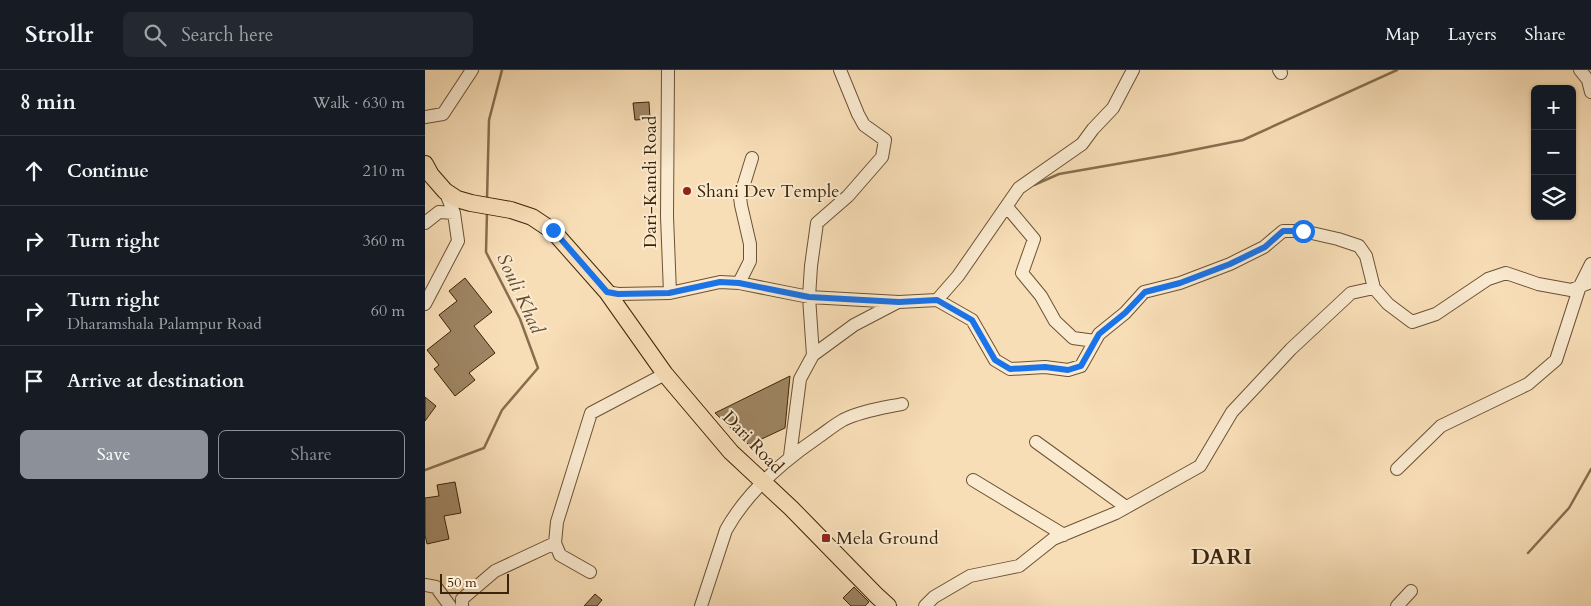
<!DOCTYPE html>
<html lang="en">
<head>
<meta charset="utf-8">
<style>
  :root { --surface:#171b24; --page:#242831; --text:#f1f3f6; --muted:#9ea1a6; --line:#363941; --accent:#8c9099 }
  body { margin:0; font-family:Cardo,serif; background:var(--page); color:var(--text) }
  .controls { position:absolute; right:15px; top:15px; display:grid; overflow:hidden; border-radius:8px; box-shadow:0 1px 4px #0004 }
  .controls button { width:45px; height:45px; display:grid; place-items:center; padding:0; border:0; border-bottom:1px solid var(--line); background:var(--surface); color:var(--text); font:25px sans-serif }
  .scale { position:absolute; left:15px; bottom:12px; width:69px; box-sizing:border-box; padding-left:5px; border:2px solid #3d2408; border-top:0; font-size:14px; line-height:18px; white-space:nowrap; color:#3d2408; -webkit-text-stroke:4px #faead0; paint-order:stroke }
  .stop { position:absolute; width:15px; height:15px; margin:-11px; border:4px solid #1a73e8; border-radius:50%; background:#fff }
  .stop.end { background:#1a73e8; border-color:#fff; box-shadow:0 1px 5px #0008 }
  .list { margin:0; padding:0; list-style:none }
  h2 { display:flex; justify-content:space-between; align-items:center; height:65px; margin:0; padding:0 20px; font-size:21px }
  h2 small { font-size:16px; font-weight:400; color:var(--muted) }
  .list li { display:grid; grid-template-columns:32px 1fr auto; gap:15px; align-items:center; box-sizing:border-box; height:70px; padding:0 20px; border-top:1px solid var(--line) }
  .list b { display:block; font-size:19px; white-space:nowrap }
  .list p { margin:0; font-size:16px; white-space:nowrap; color:var(--muted) }
  .list em { font-size:16px; font-style:normal; color:var(--muted) }
  .actions { display:flex; gap:10px; padding:15px 20px }
  .actions a { flex:1; padding:11px 0; border:1px solid var(--accent); border-radius:8px; text-align:center; font-size:18px; color:var(--accent) }
  .actions .main { background:var(--accent); color:#fff }
  .icon { flex:none; width:28px; height:28px; fill:none; stroke:currentColor; stroke-width:2; stroke-linecap:round; stroke-linejoin:round }
  .map { position:relative; flex:none; width:1166px; height:536px; overflow:hidden }
  header { display:flex; align-items:center; gap:30px; box-sizing:border-box; height:70px; padding:0 25px; background:var(--surface); border-bottom:1px solid var(--line) }
  header strong { font-size:24px }
  nav { display:flex; gap:28px; margin-inline-start:auto; font-size:18px }
  .search { width:350px; height:45px; background:var(--page); display:flex; align-items:center; gap:12px; box-sizing:border-box; padding:0 18px; border-radius:8px; color:var(--muted); font-size:19px }
  main { display:flex }
  aside { flex:1; background:var(--surface) }
  .map>svg:first-child { display:block }
</style>
</head>
<body>
<header>
<strong>Strollr</strong>
<div class="search"><svg class="icon" aria-label="search" viewBox="0 0 24 24"><circle cx="10" cy="10" r="6"/><path d="M15 15l6 6"/></svg>Search here</div>
<nav><a>Map</a><a>Layers</a><a>Share</a></nav>
</header>
<main>
<aside>
<h2>8 min<small>Walk · 630 m</small></h2>
<ul class="list">
<li><svg class="icon" aria-label="ahead" viewBox="0 0 24 24"><path d="M12 20V5M6 11l6-6 6 6"/></svg><div><b>Continue</b></div><em>210 m</em></li>
<li><svg class="icon" aria-label="right" viewBox="0 0 24 24"><path d="M7 20v-9h11M14 6l5 5-5 5"/></svg><div><b>Turn right</b></div><em>360 m</em></li>
<li><svg class="icon" aria-label="right" viewBox="0 0 24 24"><path d="M7 20v-9h11M14 6l5 5-5 5"/></svg><div><b>Turn right</b><p>Dharamshala Palampur Road</p></div><em>60 m</em></li>
<li><svg class="icon" aria-label="arrive" viewBox="0 0 24 24"><path d="M6 21V4h12l-3 4 3 4H6"/></svg><div><b>Arrive at destination</b></div></li>
</ul>
<div class="actions"><a class="main">Save</a><a>Share</a></div>
</aside>
<div class="map">
<svg width="1166" height="536" viewBox="0 0 1166 536">
  <rect width="100%" height="100%" fill="#f8deb7"/>
  <filter id="stains"><feTurbulence type="fractalNoise" baseFrequency=".004" numOctaves="4"/><feColorMatrix values="0 0 0 0 .2 0 0 0 0 .09 0 0 0 0 .02 0 0 0 .5 -.17"/></filter>
  <radialGradient id="worn" r=".72"><stop offset=".6" stop-color="#630" stop-opacity="0"/><stop offset="1" stop-color="#630" stop-opacity=".3"/></radialGradient>
  <g fill="none" stroke-linecap="round" stroke-linejoin="round">
    <path stroke="#876e4e" stroke-width="2.5" d="M 609,115 L 634,104 L 743,85 L 818,70 L 972,0
      M 62,129 L 64,50 L 77,0
      M 0,400 L 59,378 L 77,340 L 113,298 L 95,249 L 61,182 L 62,142
      M 1103,483 L 1144,438 L 1166,399"/>
  </g>
  <path fill="#9e8563" stroke="#3d2408" d="M 224,32 L 225,49 L 210,50 L 208,33 Z
    M 40,208 L 67,242 L 49,256 L 70,283 L 44,303 L 50,310 L 30,326 L 9,299 L 14,295 L 2,280 L 26,261 L 14,245 L 32,231 L 24,221 Z
    M 365,306 L 360,358 L 324,375 L 290,343 Z
    M 0,327 L 11,336 L 0,351 Z
    M 30,412 L 36,443 L 19,446 L 24,469 L 2,474 L 0,465 L 0,428 L 14,426 L 12,415 Z
    M 429,517 L 444,532 L 440,536 L 426,536 L 418,528 Z
    M 170,524 L 177,530 L 172,536 L 159,536 Z"/>
  <g fill="none" stroke-linecap="round" stroke-linejoin="round">
    <defs>
      <path id="minor" d="M 243,0 L 242,146 L 245,223
        M 854,0 L 856,3
        M 1155,0 L 1163,10 L 1166,22
        M 0,47 L 18,44 L 47,0
        M 582,137 L 609,169 L 597,203 L 616,226 L 630,251 L 648,268 L 670,271
        M 0,153 L 14,142 L 29,143
        M 314,213 L 325,191 L 325,174 L 316,135 L 315,127 L 327,88
        M 182,222 L 193,224 L 245,223 L 295,212 L 314,213 L 384,227 L 474,232 L 512,230 L 547,250 L 570,290 L 585,299 L 620,297 L 643,300 L 656,296 L 674,264 L 700,243 L 719,222 L 755,213 L 805,194 L 839,177 L 858,161 L 878,161 L 913,169 L 934,176 L 941,186 L 949,218 L 963,234 L 987,252 L 1011,244 L 1063,209 L 1081,203 L 1113,214 L 1146,220 L 1166,212
        M 512,230 L 533,206 L 594,118 L 657,74 L 668,59 L 688,38 L 708,0
        M 0,234 L 33,171 L 29,143 L 20,121
        M 388,285 L 429,255 L 473,232
        M 611,372 L 701,437
        M 365,386 L 375,309 L 388,285 L 384,227 L 386,196 L 392,153 L 423,126 L 457,87 L 460,70 L 439,55 L 433,44 L 415,0
        M 972,399 L 1016,356 L 1103,314 L 1131,290 L 1155,216 L 1166,194
        M 548,410 L 639,465
        M 165,502 L 135,485 L 130,473 L 132,452 L 166,343 L 240,304
        M 0,515 L 11,517 L 25,536
        M 37,536 L 37,529 L 70,501 L 130,473
        M 276,536 L 301,460 C 322,422 357,392 392,368 C 401,362 409,355 418,350 C 436,341 458,338 477,334
        M 500,536 L 509,527 L 545,506 L 594,496 L 628,469 L 691,443 L 775,396 L 807,342 L 866,279 L 926,223 L 949,218
        M 972,536 L 986,521"/>
      <path id="major" d="M 0,94 L 6,105 L 20,121 L 32,129 L 46,133 L 86,140 L 107,147 L 128,161 L 182,222 L 240,304 L 306,382 L 366,438 L 452,526 L 463,536"/>
    </defs>
    <use href="#minor" stroke="#6c5234" stroke-width="14"/>
    <use href="#major" stroke="#3d2408" stroke-width="18"/>
    <use href="#minor" stroke="#faead0" stroke-width="12"/>
    <use href="#major" stroke="#f8deb7" stroke-width="16"/>
  </g>
  <g fill="none" stroke-linecap="round" stroke-linejoin="round">
    <path stroke="#1a73e8" stroke-width="6" d="M 128,160 L 182,222 L 193,224 L 244,223 L 295,212 L 314,213 L 384,227 L 474,232 L 512,230 L 547,250 L 570,290 L 585,299 L 620,297 L 643,300 L 656,296 L 674,264 L 700,243 L 720,222 L 755,213 L 805,194 L 840,177 L 858,161 L 878,161"/>
  </g>
  <g fill="#8f2418" stroke="#faead0" stroke-width="2">
    <circle cx="262" cy="121" r="5"/>
    <rect x="396" y="463" width="10" height="10" rx="2.5"/>
  </g>
  <g text-anchor="middle" stroke-width="4" stroke-linejoin="round" paint-order="stroke">
    <g font-size="18" fill="#3d2408" stroke="#faead0">
      <text transform="translate(225 112) rotate(-90)" y="6">Dari-Kandi Road</text>
      <text transform="translate(328 372) rotate(46)" y="6">Dari Road</text>
    </g>
    <g font-size="18" fill="#3d2408" stroke="#faead0" text-anchor="start">
      <text x="272" y="127">Shani Dev Temple</text>
      <text x="411" y="474">Mela Ground</text>
    </g>
    <g font-size="19" font-style="italic" fill="#62492b" stroke="#faead0">
      <text transform="translate(96 223) rotate(65)" y="7">Souli Khad</text>
    </g>
    <g font-size="22" font-weight="bold" letter-spacing="1" fill="#3d2408" stroke="#faead0">
      <text x="797" y="494">DARI</text>
    </g>
  </g>
  <rect width="100%" height="100%" filter="url(#stains)"/>
  <rect width="100%" height="100%" fill="url(#worn)"/>
</svg>
<div class="controls">
<button>+</button>
<button>−</button>
<button><svg class="icon" aria-label="layers" viewBox="0 0 24 24"><path d="M12 4l9 5-9 5-9-5zM3 14l9 5 9-5"/></svg></button>
</div>
<div class="scale">50 m</div>
<div class="stop" style="left:878px;top:161px"></div>
<div class="stop end" style="left:128px;top:160px"></div>
</div>
</main>
</body>
</html>
